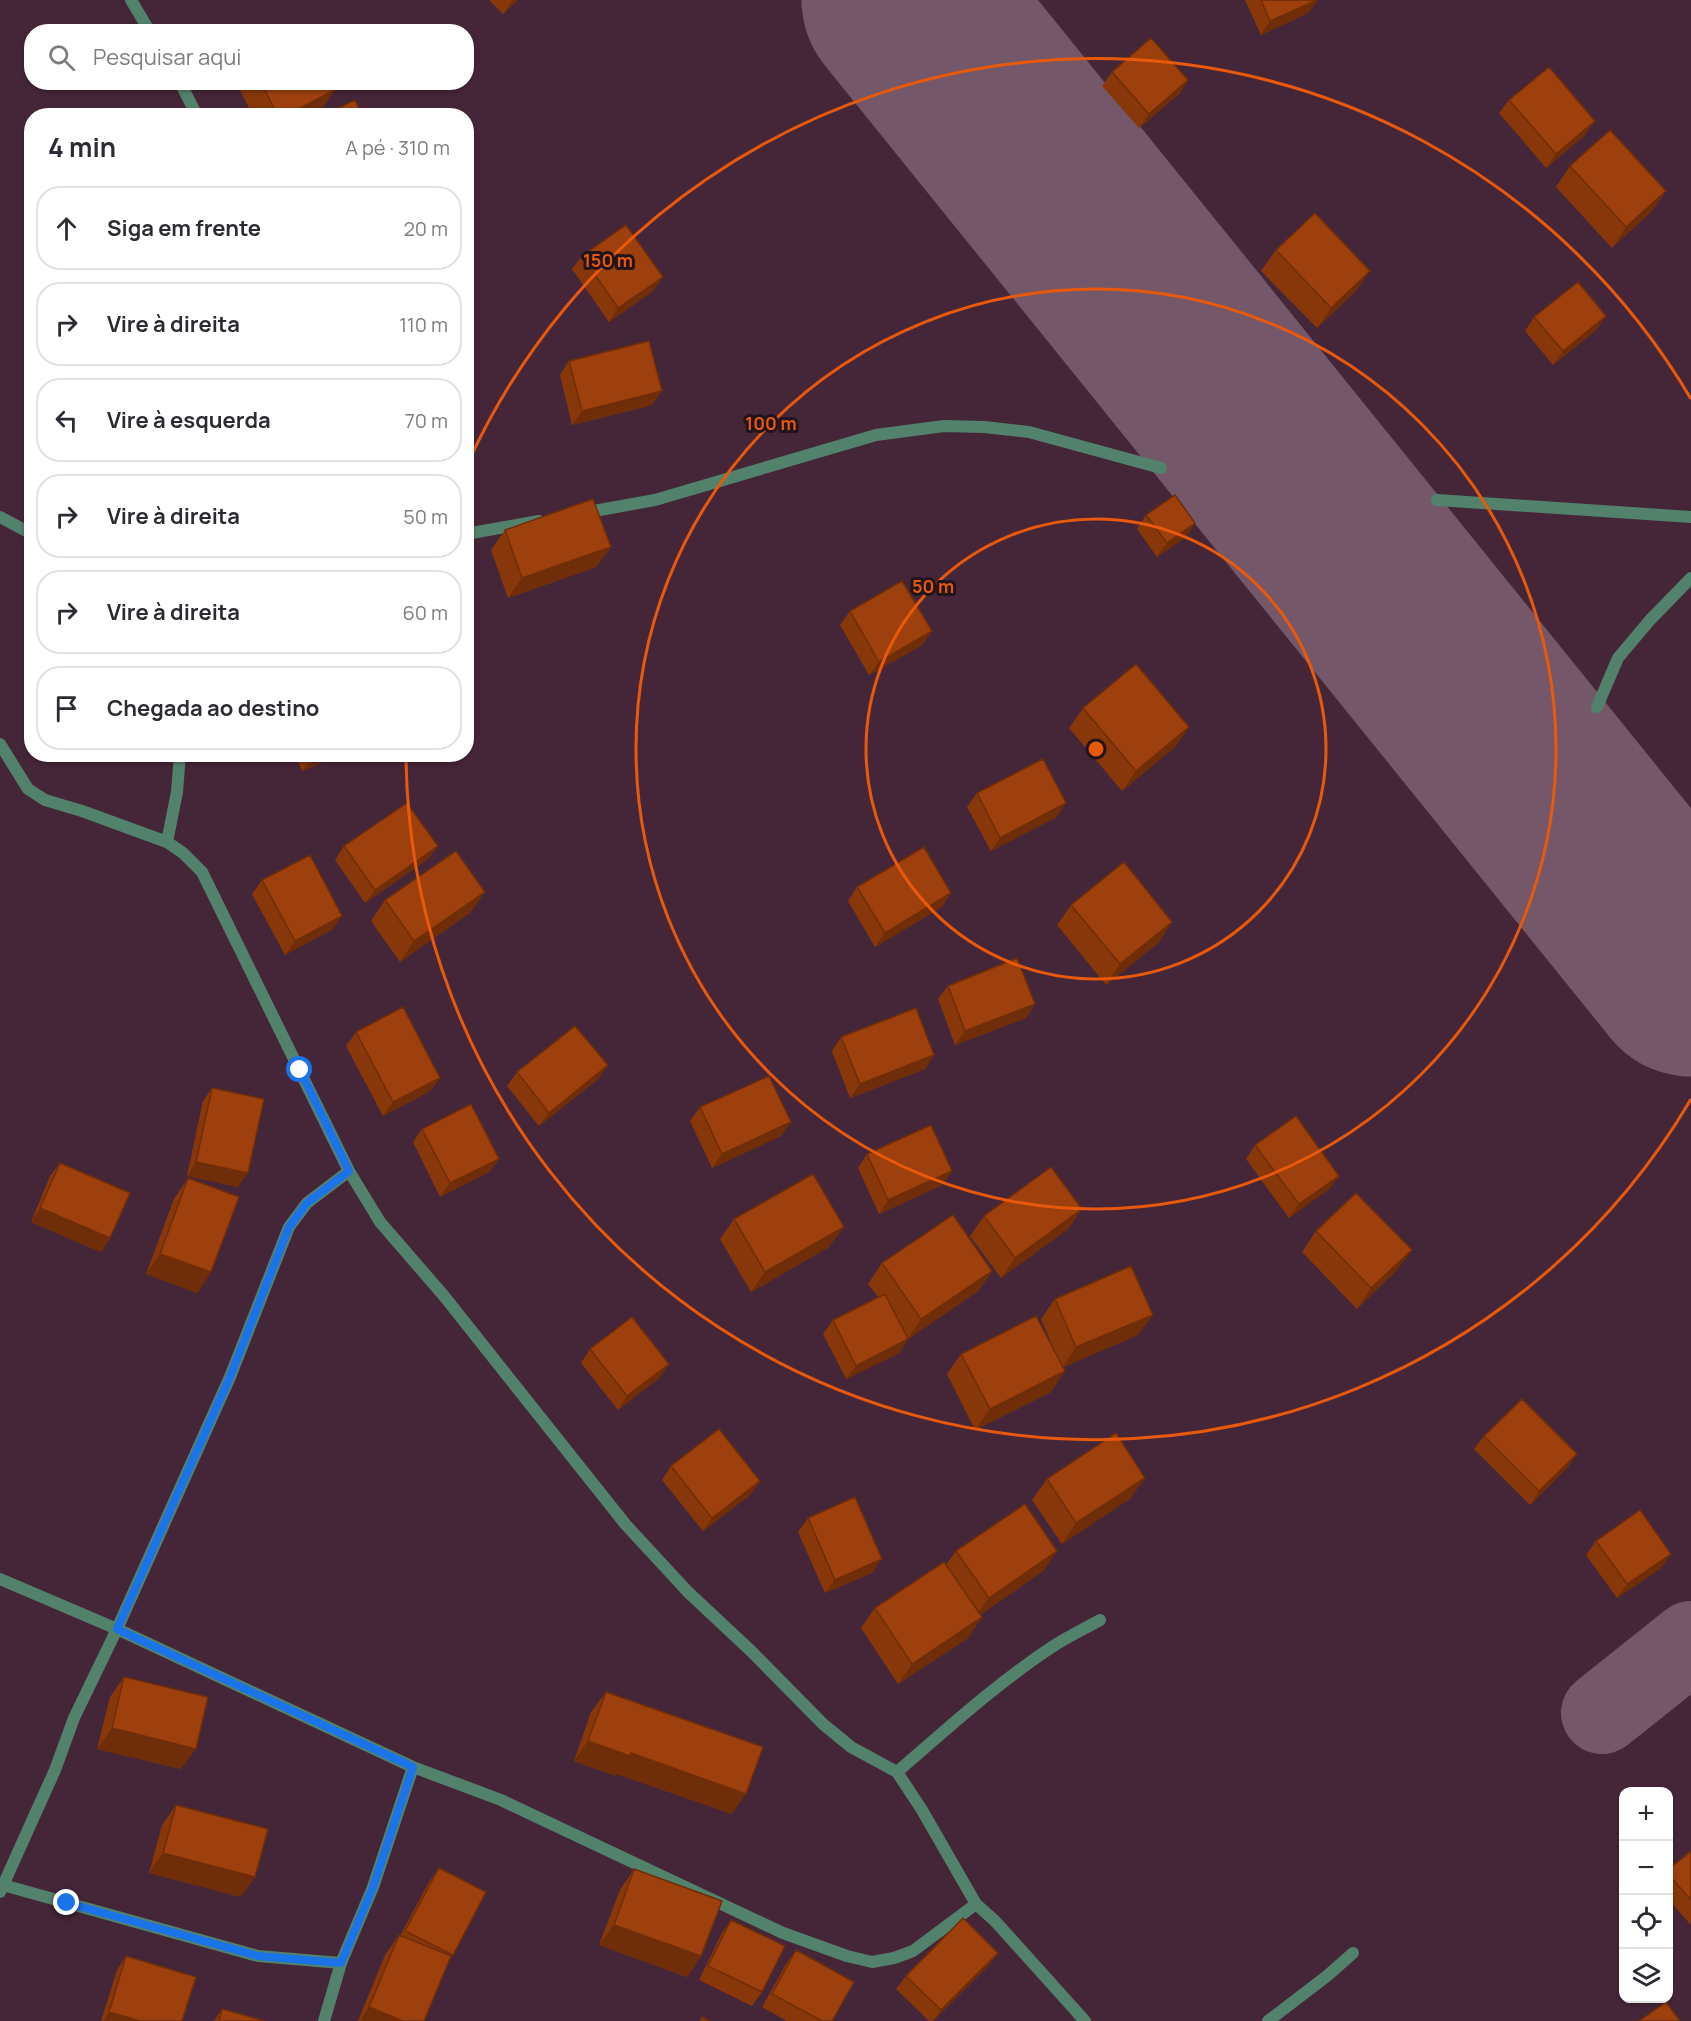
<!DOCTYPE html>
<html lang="pt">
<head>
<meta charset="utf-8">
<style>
  :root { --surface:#fff; --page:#f7f7f7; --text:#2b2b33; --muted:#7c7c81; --line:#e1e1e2 }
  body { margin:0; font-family:Manrope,sans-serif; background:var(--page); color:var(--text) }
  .controls { position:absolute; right:18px; bottom:18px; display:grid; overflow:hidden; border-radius:12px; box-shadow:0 2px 4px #0004 }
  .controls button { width:54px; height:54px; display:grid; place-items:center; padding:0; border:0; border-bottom:2px solid var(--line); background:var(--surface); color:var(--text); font:30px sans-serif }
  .stop { position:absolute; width:18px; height:18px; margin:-14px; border:4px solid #1a73e8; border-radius:50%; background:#fff }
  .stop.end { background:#1a73e8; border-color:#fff; box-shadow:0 2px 6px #0008 }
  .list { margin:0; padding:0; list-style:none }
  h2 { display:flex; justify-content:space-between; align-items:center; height:78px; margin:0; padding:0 24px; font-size:26px }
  h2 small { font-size:20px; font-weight:400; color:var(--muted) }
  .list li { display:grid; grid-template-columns:39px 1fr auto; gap:18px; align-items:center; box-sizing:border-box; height:84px; margin:0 12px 12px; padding:0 12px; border:2px solid var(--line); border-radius:24px }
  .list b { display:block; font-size:22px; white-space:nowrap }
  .list em { font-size:20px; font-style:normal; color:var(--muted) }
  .icon { flex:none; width:33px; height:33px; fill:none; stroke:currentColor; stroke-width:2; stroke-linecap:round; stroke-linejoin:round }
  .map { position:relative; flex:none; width:1691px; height:2021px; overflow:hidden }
  .search { position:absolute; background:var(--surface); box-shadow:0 2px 4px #0004; left:24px; top:24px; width:450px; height:66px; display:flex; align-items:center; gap:15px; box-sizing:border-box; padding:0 21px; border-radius:24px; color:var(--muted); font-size:22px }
  .panel { position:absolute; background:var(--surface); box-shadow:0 2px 4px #0004; left:24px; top:108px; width:450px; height:654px; border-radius:24px }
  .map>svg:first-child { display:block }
</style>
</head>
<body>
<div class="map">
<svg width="1691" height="2021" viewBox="0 0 1691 2021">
  <rect width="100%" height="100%" fill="#452639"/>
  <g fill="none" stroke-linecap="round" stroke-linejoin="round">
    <path stroke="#745869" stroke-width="82" d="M 1602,1713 L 1691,1642"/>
    <path stroke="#745869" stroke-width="207" d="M 905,0 L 1691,973"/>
    <path stroke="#53826c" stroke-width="12" d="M 131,0 L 150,32
      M 180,82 L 197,116
      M 1437,500 L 1691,517
      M 583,513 L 655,500 L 876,435 L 944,426 L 984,427 L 1029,432 L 1161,468
      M 0,517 L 32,534
      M 466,534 L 539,521
      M 1597,707 L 1618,658 L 1650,620 L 1691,578
      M 0,744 L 28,789 L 45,800 L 82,811 L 167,842 L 183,853 L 202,872 L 349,1171 L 380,1222 L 444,1296 L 626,1525 L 688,1592 L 751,1651 L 823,1724 L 851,1747 L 897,1772 L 922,1810 L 976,1904 L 995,1921 L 1085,2021
      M 167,842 L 177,792 L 180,754
      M 0,1579 L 117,1629 L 413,1767
      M 897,1772 C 947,1729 997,1683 1052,1647 C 1067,1637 1084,1629 1100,1620
      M 3,1885 L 258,1956 L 341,1963
      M 0,1892 L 55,1770 L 74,1718 L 117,1629 L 230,1377 L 289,1227 L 307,1203 L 349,1171
      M 324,2021 L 341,1963 L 373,1887 L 413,1767 L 501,1800 L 783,1933 L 847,1956 L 872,1962 L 894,1958 L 913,1951 L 976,1904
      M 1268,2021 L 1327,1976 L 1353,1953"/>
  </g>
  <path fill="#88370b" d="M 489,0 L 518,0 L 503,14 Z
    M 1245,0 L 1318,0 L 1308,13 L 1261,35 Z
    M 1112,72 L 1188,80 L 1179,94 L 1139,128 L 1102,86 Z
    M 236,82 L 331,82 L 321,110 L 310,116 L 253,116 Z
    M 1509,100 L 1585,135 L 1546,168 L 1499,113 Z
    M 1570,166 L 1666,191 L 1652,211 L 1612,248 L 1556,187 Z
    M 1276,250 L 1356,291 L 1317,328 L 1261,271 Z
    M 582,256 L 653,291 L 609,322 L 572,269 Z
    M 1606,316 L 1596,330 L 1553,365 L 1525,331 L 1534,317 Z
    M 569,361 L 652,405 L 572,425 L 560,375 Z
    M 1146,515 L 1195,523 L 1186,537 L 1157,557 L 1137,529 Z
    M 505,530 L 611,547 L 596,567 L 508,598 L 491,550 Z
    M 850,611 L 932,631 L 922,645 L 869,675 L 840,625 Z
    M 1083,708 L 1189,727 L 1175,747 L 1122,791 L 1069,728 Z
    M 295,754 L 342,754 L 302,771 Z
    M 977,793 L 1057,817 L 991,851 L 967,807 Z
    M 344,846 L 438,846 L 428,859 L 365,903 L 335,860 Z
    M 262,880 L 333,929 L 285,955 L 252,894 Z
    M 857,887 L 951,893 L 942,907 L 875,947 L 848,901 Z
    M 385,900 L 471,912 L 400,962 L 371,921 Z
    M 1071,905 L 1172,922 L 1158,943 L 1106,985 L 1057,925 Z
    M 948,986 L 1035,1004 L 1026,1018 L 955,1045 L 938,999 Z
    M 356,1032 L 440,1078 L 430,1091 L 383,1116 L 346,1046 Z
    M 841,1037 L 934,1055 L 925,1069 L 850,1098 L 832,1051 Z
    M 608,1065 L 598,1079 L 539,1126 L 507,1086 L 517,1072 Z
    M 212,1088 L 238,1187 L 187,1176 L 203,1101 Z
    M 700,1107 L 781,1136 L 712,1168 L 690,1121 Z
    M 422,1129 L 499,1159 L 489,1172 L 440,1197 L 413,1142 Z
    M 1255,1145 L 1339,1176 L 1329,1189 L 1289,1218 L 1246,1159 Z
    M 867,1154 L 942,1185 L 879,1214 L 858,1168 Z
    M 60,1163 L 110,1238 L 101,1252 L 31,1222 L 50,1176 Z
    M 188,1178 L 211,1272 L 197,1293 L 146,1274 L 174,1199 Z
    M 1082,1209 L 1068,1229 L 1001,1278 L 970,1236 L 984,1216 Z
    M 734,1219 L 829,1247 L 751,1292 L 720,1239 Z
    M 1316,1231 L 1397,1270 L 1357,1309 L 1302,1252 Z
    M 882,1263 L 992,1271 L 978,1291 L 908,1339 L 899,1353 L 846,1379 L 823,1334 L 833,1320 L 878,1297 L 868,1284 Z
    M 1055,1299 L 1138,1335 L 1063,1367 L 1051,1392 L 975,1430 L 947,1374 L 961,1354 L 1055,1352 L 1041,1319 Z
    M 590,1349 L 669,1364 L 659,1378 L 618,1410 L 581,1363 Z
    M 1484,1436 L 1577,1454 L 1567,1468 L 1530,1505 L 1474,1449 Z
    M 671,1466 L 760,1481 L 750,1495 L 703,1531 L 662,1480 Z
    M 1047,1479 L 1131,1498 L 1062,1544 L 1032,1500 Z
    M 808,1518 L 872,1573 L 825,1593 L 798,1532 Z
    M 1596,1541 L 1671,1554 L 1661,1568 L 1617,1598 L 1586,1555 Z
    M 956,1551 L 1057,1551 L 1043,1571 L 980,1615 L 982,1617 L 968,1638 L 898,1684 L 861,1628 L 875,1608 L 946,1565 Z
    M 124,1677 L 181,1769 L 97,1749 L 110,1697 Z
    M 606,1692 L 732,1814 L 617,1774 L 616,1776 L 574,1761 L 591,1712 Z
    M 176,1805 L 241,1897 L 149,1873 L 162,1825 Z
    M 1691,1851 L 1691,1925 L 1668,1899 L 1668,1870 Z
    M 439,1868 L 453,1955 L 448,1962 L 424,2021 L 358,2021 L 385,1955 L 399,1935 L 400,1936 L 429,1882 Z
    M 634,1869 L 701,1956 L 687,1977 L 599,1945 L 620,1890 Z
    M 731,1920 L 762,1992 L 752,2006 L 699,1980 L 722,1933 Z
    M 796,1950 L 832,2021 L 787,2021 L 762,2007 L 786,1964 Z
    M 998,1953 L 988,1966 L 933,2021 L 929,2021 L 896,1989 L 906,1976 Z
    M 126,1956 L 182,2021 L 101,2021 L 117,1970 Z
    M 222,2009 L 265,2021 L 214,2021 Z"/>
  <path fill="#6f2d09" d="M 513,0 L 518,0 L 503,14 Z
    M 1318,0 L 1308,13 L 1261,35 L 1270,21 Z
    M 1188,80 L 1179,94 L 1139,128 L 1149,114 Z
    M 335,90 L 321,110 L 310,116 L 285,116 Z
    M 1595,121 L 1585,135 L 1546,168 L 1556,154 Z
    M 1666,191 L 1652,211 L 1612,248 L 1626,227 Z
    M 1370,271 L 1356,291 L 1317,328 L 1331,308 Z
    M 663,277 L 653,291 L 609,322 L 618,308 Z
    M 1606,316 L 1596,330 L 1553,365 L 1563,351 Z
    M 662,391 L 652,405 L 572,425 L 582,411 Z
    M 1195,523 L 1186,537 L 1157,557 L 1167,543 Z
    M 611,547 L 596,567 L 508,598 L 522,578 Z
    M 932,631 L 922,645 L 869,675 L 879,662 Z
    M 1189,727 L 1175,747 L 1122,791 L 1136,771 Z
    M 314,754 L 342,754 L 302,771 Z
    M 1066,803 L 1057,817 L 991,851 L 1000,838 Z
    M 438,846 L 428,859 L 365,903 L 375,890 Z
    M 485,892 L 471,912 L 400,962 L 414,941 Z
    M 951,893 L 942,907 L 875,947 L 885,933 Z
    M 342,916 L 333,929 L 285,955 L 295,941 Z
    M 1172,922 L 1158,943 L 1106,985 L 1120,964 Z
    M 1035,1004 L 1026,1018 L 955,1045 L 965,1031 Z
    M 934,1055 L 925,1069 L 850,1098 L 860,1084 Z
    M 608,1065 L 598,1079 L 539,1126 L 549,1113 Z
    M 440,1078 L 430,1091 L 383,1116 L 393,1102 Z
    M 791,1122 L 781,1136 L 712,1168 L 722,1154 Z
    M 499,1159 L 489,1172 L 440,1197 L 450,1183 Z
    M 196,1162 L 248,1173 L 238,1187 L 187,1176 Z
    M 952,1171 L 942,1185 L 879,1214 L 888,1200 Z
    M 1339,1176 L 1329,1189 L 1289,1218 L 1299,1204 Z
    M 40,1208 L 110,1238 L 101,1252 L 31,1222 Z
    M 1082,1209 L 1068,1229 L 1001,1278 L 1015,1258 Z
    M 844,1227 L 829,1247 L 751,1292 L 765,1272 Z
    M 1412,1250 L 1397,1270 L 1357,1309 L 1371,1288 Z
    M 160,1254 L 211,1272 L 197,1293 L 146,1274 Z
    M 992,1271 L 978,1291 L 907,1340 L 921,1319 Z
    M 1153,1315 L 1138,1335 L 1062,1368 L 1076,1347 Z
    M 908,1339 L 899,1353 L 846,1379 L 856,1366 Z
    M 669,1364 L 659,1378 L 618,1410 L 627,1396 Z
    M 1065,1371 L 1051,1392 L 975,1430 L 990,1409 Z
    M 1577,1454 L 1567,1468 L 1530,1505 L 1539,1491 Z
    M 1145,1478 L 1131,1498 L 1062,1544 L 1076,1523 Z
    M 760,1481 L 750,1495 L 703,1531 L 712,1518 Z
    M 1057,1551 L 1043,1571 L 974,1619 L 989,1598 Z
    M 1671,1554 L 1661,1568 L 1617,1598 L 1627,1584 Z
    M 882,1559 L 872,1573 L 825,1593 L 835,1580 Z
    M 982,1617 L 968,1638 L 898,1684 L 912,1664 Z
    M 112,1728 L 196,1749 L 181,1769 L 97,1749 Z
    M 588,1741 L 631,1753 L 746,1794 L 732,1814 L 617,1774 L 616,1776 L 574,1761 Z
    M 163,1853 L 255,1877 L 241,1897 L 149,1873 Z
    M 614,1925 L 701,1956 L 687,1977 L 599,1945 Z
    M 998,1953 L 988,1966 L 933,2021 L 941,2010 Z
    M 369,2007 L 403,2021 L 360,2021 Z
    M 109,2012 L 140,2021 L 103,2021 Z"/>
  <path fill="#9e400d" stroke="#6f2d09" stroke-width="1.5" d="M 1261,0 L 1317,0 L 1270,21 Z
    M 301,24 L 305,32 L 286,32 Z
    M 1151,38 L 1188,80 L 1149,114 L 1112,72 Z
    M 1549,67 L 1595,121 L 1556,154 L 1509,100 Z
    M 261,82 L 331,82 L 335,90 L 285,116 L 278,116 Z
    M 355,100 L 362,116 L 322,116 Z
    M 1610,130 L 1666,191 L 1626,227 L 1570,166 Z
    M 1315,213 L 1370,271 L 1331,308 L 1276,250 Z
    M 626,225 L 663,277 L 618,308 L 582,256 Z
    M 1578,282 L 1606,316 L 1563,351 L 1534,317 Z
    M 649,341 L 662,391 L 582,411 L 569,361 Z
    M 1175,495 L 1195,523 L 1167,543 L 1146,515 Z
    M 593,499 L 611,547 L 522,578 L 505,530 Z
    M 902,581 L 932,631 L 879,662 L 850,611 Z
    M 1136,664 L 1189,727 L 1136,771 L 1083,708 Z
    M 1043,759 L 1066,803 L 1000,838 L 977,793 Z
    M 407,803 L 438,846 L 375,890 L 344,846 Z
    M 924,847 L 951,893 L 885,933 L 857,887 Z
    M 456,851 L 485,892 L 414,941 L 385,900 Z
    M 310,855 L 342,916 L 295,941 L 262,880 Z
    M 1124,862 L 1172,922 L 1120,964 L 1071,905 Z
    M 1017,958 L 1035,1004 L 965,1031 L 948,986 Z
    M 403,1007 L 440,1078 L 393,1102 L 356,1032 Z
    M 916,1008 L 934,1055 L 860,1084 L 841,1037 Z
    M 575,1026 L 608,1065 L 549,1113 L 517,1072 Z
    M 769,1076 L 791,1122 L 722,1154 L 700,1107 Z
    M 212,1088 L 264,1099 L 248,1173 L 196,1162 Z
    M 471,1104 L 499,1159 L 450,1183 L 422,1129 Z
    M 1296,1116 L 1339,1176 L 1299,1204 L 1255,1145 Z
    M 931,1125 L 952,1171 L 888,1200 L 867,1154 Z
    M 60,1163 L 130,1193 L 110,1238 L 40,1208 Z
    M 1051,1167 L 1082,1209 L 1015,1258 L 984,1216 Z
    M 813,1174 L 844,1227 L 765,1272 L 734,1219 Z
    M 188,1178 L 239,1197 L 211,1272 L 160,1254 Z
    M 1356,1193 L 1412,1250 L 1371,1288 L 1316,1231 Z
    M 953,1215 L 992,1271 L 921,1319 L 882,1263 Z
    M 1131,1266 L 1153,1315 L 1076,1347 L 1055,1299 Z
    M 885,1294 L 908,1339 L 856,1366 L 833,1320 Z
    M 1036,1316 L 1065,1371 L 990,1409 L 961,1354 Z
    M 632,1317 L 669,1364 L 627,1396 L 590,1349 Z
    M 1522,1399 L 1577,1454 L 1539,1491 L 1484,1436 Z
    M 719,1429 L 760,1481 L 712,1518 L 671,1466 Z
    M 1116,1433 L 1145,1478 L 1076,1523 L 1047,1479 Z
    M 855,1497 L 882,1559 L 835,1580 L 808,1518 Z
    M 1025,1504 L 1057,1551 L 989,1598 L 956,1551 Z
    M 1640,1510 L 1671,1554 L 1627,1584 L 1596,1541 Z
    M 944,1562 L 982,1617 L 912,1664 L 875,1608 Z
    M 124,1677 L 208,1697 L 196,1749 L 112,1728 Z
    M 606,1692 L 763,1747 L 746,1794 L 631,1753 L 630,1756 L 588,1741 Z
    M 176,1805 L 268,1829 L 255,1877 L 163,1853 Z
    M 1691,1851 L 1691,1900 L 1668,1874 L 1668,1870 Z
    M 439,1868 L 486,1892 L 453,1955 L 405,1931 Z
    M 634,1869 L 722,1901 L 701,1956 L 614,1925 Z
    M 963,1918 L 998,1953 L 941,2010 L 906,1976 Z
    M 731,1920 L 785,1946 L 762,1992 L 708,1966 Z
    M 399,1935 L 451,1956 L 424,2021 L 403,2021 L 369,2007 Z
    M 796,1950 L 854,1982 L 832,2021 L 822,2021 L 772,1994 Z
    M 126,1956 L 196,1977 L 182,2021 L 140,2021 L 109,2012 Z
    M 1666,2002 L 1680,2021 L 1639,2021 Z
    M 222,2009 L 265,2021 L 219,2021 Z
    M 702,2017 L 709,2021 L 700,2021 Z"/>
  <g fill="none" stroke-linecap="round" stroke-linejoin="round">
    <path stroke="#1a73e8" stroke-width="8" d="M 67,1903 L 258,1956 L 341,1963 L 373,1887 L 413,1767 L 117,1629 L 230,1377 L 289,1227 L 307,1203 L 349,1171 L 300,1070"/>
  </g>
  <g fill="none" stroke="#e8590c" stroke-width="3">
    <circle cx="1096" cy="749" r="230"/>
    <circle cx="1096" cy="749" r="460"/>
    <path d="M1691 1099A690 690 0 0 1 406 755M468 463A690 690 0 0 1 1691 399"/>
  </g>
  <circle cx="1096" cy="749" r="9" fill="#e8590c" stroke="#22141d" stroke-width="3"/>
  <g font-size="18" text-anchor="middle" font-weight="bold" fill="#e8590c" stroke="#22141d" stroke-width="6" stroke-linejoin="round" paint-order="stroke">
    <text x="608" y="267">150 m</text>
    <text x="771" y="430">100 m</text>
    <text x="933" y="593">50 m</text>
  </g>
</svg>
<div class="controls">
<button>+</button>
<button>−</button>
<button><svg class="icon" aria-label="locate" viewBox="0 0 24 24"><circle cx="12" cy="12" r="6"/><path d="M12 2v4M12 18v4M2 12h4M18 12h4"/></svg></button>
<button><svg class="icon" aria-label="layers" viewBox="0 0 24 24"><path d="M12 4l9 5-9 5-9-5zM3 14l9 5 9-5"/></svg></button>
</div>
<div class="stop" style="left:300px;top:1070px"></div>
<div class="stop end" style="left:67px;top:1903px"></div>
<div class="search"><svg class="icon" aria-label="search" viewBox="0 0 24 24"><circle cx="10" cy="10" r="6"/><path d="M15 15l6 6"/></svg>Pesquisar aqui</div>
<section class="panel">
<h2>4 min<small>A pé · 310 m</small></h2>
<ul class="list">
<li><svg class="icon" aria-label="ahead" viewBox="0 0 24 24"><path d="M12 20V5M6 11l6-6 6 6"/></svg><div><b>Siga em frente</b></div><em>20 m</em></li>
<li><svg class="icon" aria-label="right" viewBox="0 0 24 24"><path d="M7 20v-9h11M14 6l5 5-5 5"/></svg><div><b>Vire à direita</b></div><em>110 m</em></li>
<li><svg class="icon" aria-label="left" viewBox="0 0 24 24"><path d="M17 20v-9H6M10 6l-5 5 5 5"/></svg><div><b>Vire à esquerda</b></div><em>70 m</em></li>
<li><svg class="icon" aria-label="right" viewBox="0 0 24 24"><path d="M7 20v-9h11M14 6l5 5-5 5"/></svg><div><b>Vire à direita</b></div><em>50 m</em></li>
<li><svg class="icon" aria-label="right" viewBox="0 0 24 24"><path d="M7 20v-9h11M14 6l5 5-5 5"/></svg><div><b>Vire à direita</b></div><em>60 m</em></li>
<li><svg class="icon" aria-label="arrive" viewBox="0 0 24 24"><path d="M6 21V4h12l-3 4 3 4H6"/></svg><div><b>Chegada ao destino</b></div></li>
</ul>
</section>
</div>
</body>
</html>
